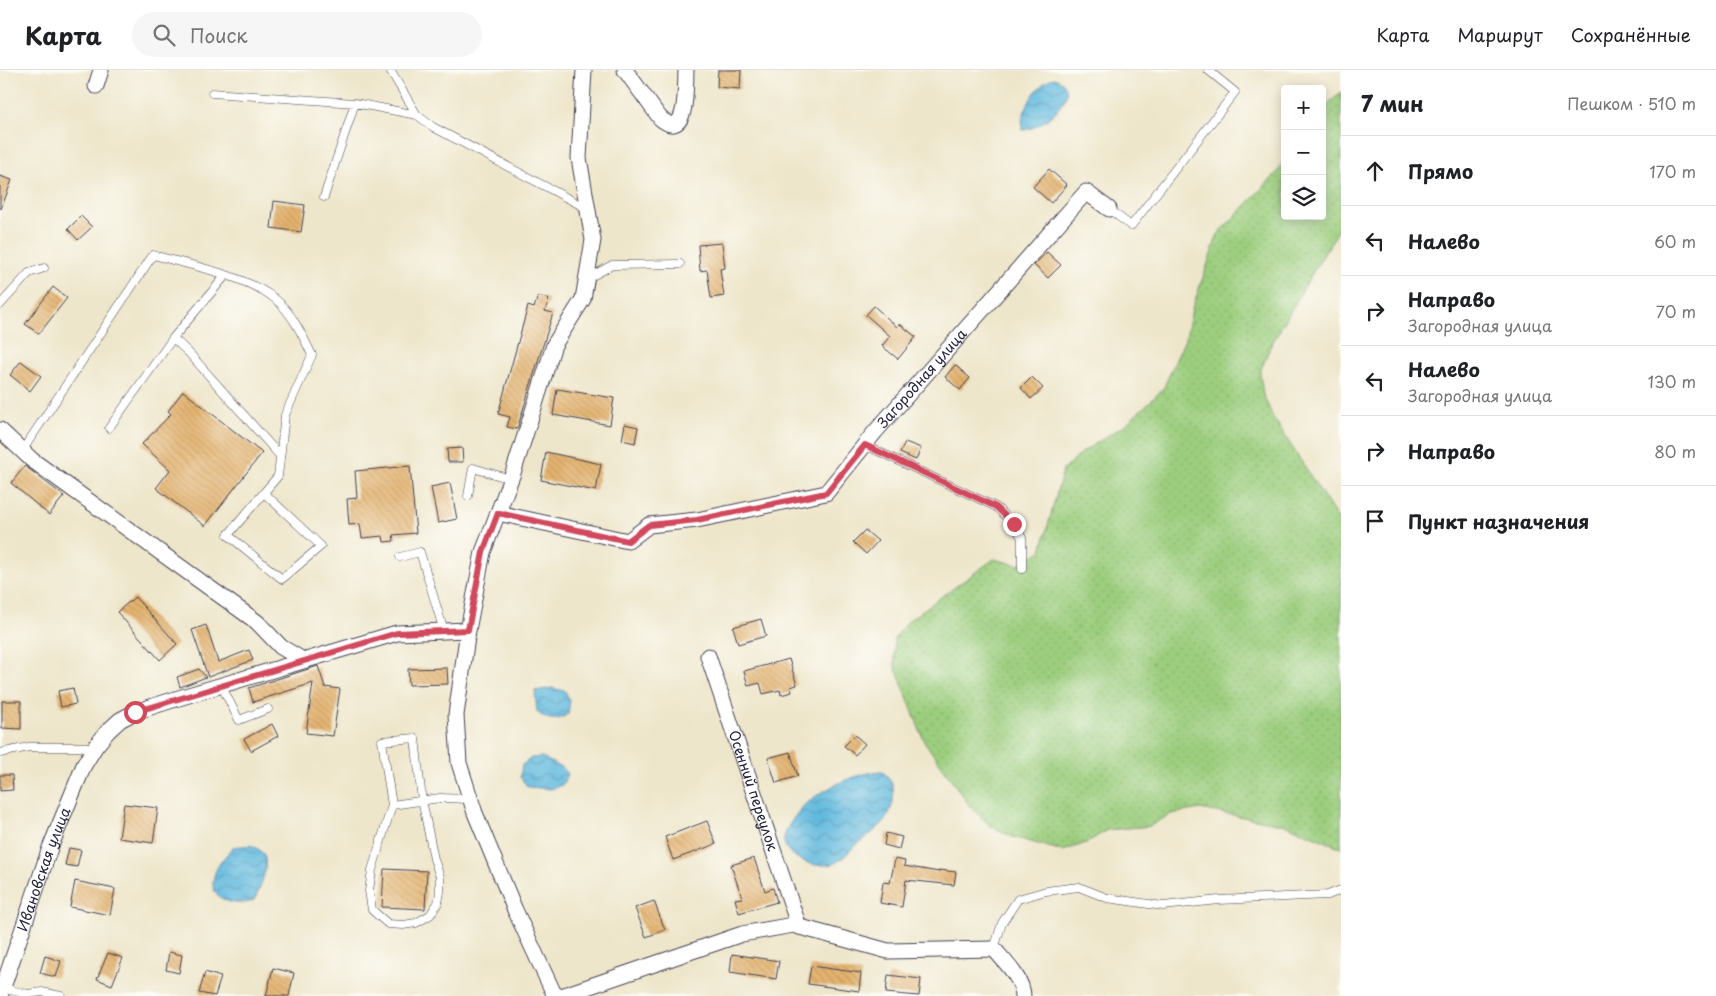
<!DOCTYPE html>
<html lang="ru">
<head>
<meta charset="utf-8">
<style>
  :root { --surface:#fff; --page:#f6f6f6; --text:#202124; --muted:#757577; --line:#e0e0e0 }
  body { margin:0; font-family:"Playpen Sans",sans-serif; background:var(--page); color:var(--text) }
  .controls { position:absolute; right:15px; top:15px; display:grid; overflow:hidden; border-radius:5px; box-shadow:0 2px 12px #0003 }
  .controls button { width:45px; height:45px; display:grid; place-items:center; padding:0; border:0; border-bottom:1px solid var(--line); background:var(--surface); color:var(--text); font:25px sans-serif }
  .stop { position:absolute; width:15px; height:15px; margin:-11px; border:4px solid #d1495b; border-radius:50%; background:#fff }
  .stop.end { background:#d1495b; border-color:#fff; box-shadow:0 1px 5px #0008 }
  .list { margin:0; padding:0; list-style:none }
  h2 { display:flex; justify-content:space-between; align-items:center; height:65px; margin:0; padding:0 20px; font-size:21px }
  h2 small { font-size:16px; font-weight:400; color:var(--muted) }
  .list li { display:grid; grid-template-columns:32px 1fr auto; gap:15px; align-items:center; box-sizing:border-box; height:70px; padding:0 20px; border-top:1px solid var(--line) }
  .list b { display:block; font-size:19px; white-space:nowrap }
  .list p { margin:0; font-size:16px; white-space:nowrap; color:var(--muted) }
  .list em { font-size:16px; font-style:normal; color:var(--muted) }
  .icon { flex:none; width:28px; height:28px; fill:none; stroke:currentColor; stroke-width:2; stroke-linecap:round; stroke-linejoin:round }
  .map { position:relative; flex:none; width:1341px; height:926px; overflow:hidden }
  header { display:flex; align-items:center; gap:30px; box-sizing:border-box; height:70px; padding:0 25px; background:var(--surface); border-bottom:1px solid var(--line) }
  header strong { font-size:24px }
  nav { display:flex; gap:28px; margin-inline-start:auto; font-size:18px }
  .search { width:350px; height:45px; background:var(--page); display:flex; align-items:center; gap:12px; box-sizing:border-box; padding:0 18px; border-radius:28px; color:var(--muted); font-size:19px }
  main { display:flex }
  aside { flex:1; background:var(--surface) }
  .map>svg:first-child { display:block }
</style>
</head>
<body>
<header>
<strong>Карта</strong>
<div class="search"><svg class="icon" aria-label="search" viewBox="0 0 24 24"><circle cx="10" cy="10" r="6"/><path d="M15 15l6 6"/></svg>Поиск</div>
<nav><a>Карта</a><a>Маршрут</a><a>Сохранённые</a></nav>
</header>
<main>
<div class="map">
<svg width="1341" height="926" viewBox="0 0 1341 926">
  <defs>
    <pattern id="grass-dots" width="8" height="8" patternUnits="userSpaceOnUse" patternTransform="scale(1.25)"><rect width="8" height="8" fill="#9cce7e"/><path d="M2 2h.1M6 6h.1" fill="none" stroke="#86b16e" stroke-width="1.8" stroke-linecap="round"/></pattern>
    <pattern id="water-waves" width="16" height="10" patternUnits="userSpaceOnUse" patternTransform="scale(1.25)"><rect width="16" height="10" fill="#61b9de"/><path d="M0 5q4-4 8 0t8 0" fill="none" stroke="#5096b5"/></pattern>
    <pattern id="building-back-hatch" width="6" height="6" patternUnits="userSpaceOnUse" patternTransform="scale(1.25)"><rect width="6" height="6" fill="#e4b36f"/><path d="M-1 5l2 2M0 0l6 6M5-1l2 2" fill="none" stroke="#c39a61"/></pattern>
  </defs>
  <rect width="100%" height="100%" fill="#fdfcf7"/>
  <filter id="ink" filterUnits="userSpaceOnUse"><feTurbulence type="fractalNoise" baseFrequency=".02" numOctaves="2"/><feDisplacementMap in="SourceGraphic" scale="10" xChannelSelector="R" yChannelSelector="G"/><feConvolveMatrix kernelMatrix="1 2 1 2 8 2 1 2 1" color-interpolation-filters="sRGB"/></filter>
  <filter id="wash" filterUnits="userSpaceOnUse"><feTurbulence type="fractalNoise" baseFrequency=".0096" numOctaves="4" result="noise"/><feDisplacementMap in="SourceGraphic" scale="20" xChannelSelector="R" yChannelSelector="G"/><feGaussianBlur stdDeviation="1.12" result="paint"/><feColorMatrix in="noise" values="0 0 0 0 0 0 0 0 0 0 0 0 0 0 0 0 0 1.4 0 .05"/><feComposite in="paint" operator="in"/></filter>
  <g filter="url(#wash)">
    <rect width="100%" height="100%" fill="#eee6ca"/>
    <path fill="url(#grass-dots)" stroke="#5f785c" d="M 1341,22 L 1341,156 L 1310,207 L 1270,277 L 1260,302 L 1263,325 L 1273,347 L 1341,454 L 1341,778 L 1287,755 L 1200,739 L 1171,744 L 1150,756 L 1107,760 L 1086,773 L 1063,781 L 1013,767 L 989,755 L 970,736 L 924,671 L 895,596 L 894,569 L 909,550 L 994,489 L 1018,495 L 1041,481 L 1063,400 L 1081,383 L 1126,354 L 1163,319 L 1186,267 L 1192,239 L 1218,164 L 1275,105 L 1285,91 L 1285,146 L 1322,146 L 1322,40 Z"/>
    <path fill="url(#water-waves)" stroke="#426e8c" d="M 1054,8 C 1089,19 1042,61 1022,60 C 1019,43 1038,11 1054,8 Z
      M 552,618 L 565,621 L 570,631 L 568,644 C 556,652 548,651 537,642 L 535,621 Z
      M 542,687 L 564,699 L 568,704 L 562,715 L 551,719 L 528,717 L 520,707 L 522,695 L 531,688 Z
      M 881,701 C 900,712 895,740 882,754 C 874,762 864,769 855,776 C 849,781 842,790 835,793 C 831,795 821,796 816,795 C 805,793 787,786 784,772 C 782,761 800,738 809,731 C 831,715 854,704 881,701 Z
      M 250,775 C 254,777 258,778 261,781 C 272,790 260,820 254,830 C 240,838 210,831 213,811 C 215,796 224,788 233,777 Z"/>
    <g id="blocks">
      <path fill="url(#building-back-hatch)" d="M 718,0 L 741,0 L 740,19 L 717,17 Z
        M 1049,99 L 1067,115 L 1051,133 L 1033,117 Z
        M 0,106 L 12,110 L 1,139 L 0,138 Z
        M 274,131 L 305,135 L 301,162 L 271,158 Z
        M 81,146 L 92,157 L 78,170 L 68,159 Z
        M 722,173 L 725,198 L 720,199 L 724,226 L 711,228 L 707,200 L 700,201 L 698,175 Z
        M 1047,182 L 1061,195 L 1048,208 L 1034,195 Z
        M 53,217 L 67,228 L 39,264 L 25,254 Z
        M 538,226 L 549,229 L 545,241 L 553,243 L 517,359 L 507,357 L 510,347 L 498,344 L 528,236 L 534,238 Z
        M 874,236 L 897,257 L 900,254 L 916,267 L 898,289 L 882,276 L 890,266 L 866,245 Z
        M 21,291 L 41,306 L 30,321 L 10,305 Z
        M 955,295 L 970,308 L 960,320 L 945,307 Z
        M 1032,307 L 1043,318 L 1031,329 L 1021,318 Z
        M 557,319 L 614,328 L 610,355 L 553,345 Z
        M 183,321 L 262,383 L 205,456 L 156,418 L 170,400 L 142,374 L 171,344 L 168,341 Z
        M 625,354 L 638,357 L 635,373 L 622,370 Z
        M 905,372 L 921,378 L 916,390 L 900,383 Z
        M 462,378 L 463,392 L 448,392 L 447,379 Z
        M 546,382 L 601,394 L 596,421 L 541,410 Z
        M 25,396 L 64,426 L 49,445 L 11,413 Z
        M 410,396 L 416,463 L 393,465 L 394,471 L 384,472 L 383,466 L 362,468 L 360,454 L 349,455 L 347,429 L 357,428 L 355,401 Z
        M 450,413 L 457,449 L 438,453 L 431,417 Z
        M 865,460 L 878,471 L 866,484 L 853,472 Z
        M 135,527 L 177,574 L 160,590 L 117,542 Z
        M 761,549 L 766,566 L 738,574 L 733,557 Z
        M 206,555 L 218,592 L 249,580 L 253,590 L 208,607 L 192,560 Z
        M 789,589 L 797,615 L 790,617 L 792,622 L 781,625 L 780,620 L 763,624 L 760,613 L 748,616 L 744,601 Z
        M 318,596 L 325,617 L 340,619 L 333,666 L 306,663 L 313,613 L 253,632 L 249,618 Z
        M 447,598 L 448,614 L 409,615 L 408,599 Z
        M 199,599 L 206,607 L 180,617 L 177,607 Z
        M 73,618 L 76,634 L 61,637 L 58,621 Z
        M 2,631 L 21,631 L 21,659 L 2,658 Z
        M 272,654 L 278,666 L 251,681 L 244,669 Z
        M 855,665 L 865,674 L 855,685 L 844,676 Z
        M 790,682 L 798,706 L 776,713 L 768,688 Z
        M 0,705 L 12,705 L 13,720 L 0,721 Z
        M 124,734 L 158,738 L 153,773 L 119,768 Z
        M 707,751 L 716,774 L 673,790 L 665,767 Z
        M 886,763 L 902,767 L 899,779 L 884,775 Z
        M 69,778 L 81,780 L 77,797 L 65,795 Z
        M 754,788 L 765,821 L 773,818 L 777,832 L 739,843 L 735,829 L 742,828 L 731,795 Z
        M 895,789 L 905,791 L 904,796 L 939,802 L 939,800 L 956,802 L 954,815 L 906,810 L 902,837 L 880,833 L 883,812 L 890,813 Z
        M 384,799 L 427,801 L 425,839 L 382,837 Z
        M 75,811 L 115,819 L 110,845 L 70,837 Z
        M 654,831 L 665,860 L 646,867 L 635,838 Z
        M 169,882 L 182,885 L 179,903 L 166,900 Z
        M 108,883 L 123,888 L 112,915 L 97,909 Z
        M 732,884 L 779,891 L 776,909 L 730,902 Z
        M 45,886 L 61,891 L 56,907 L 40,903 Z
        M 811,896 L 861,903 L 859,921 L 808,914 Z
        M 273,898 L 294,903 L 289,926 L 266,926 Z
        M 205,902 L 221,907 L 215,926 L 199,923 Z
        M 888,905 L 921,909 L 919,926 L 886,923 Z"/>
    </g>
  </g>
  <g filter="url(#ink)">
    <use href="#blocks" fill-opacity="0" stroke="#413f50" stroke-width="1"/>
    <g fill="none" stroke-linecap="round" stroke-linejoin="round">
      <defs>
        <path id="lane" d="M 390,0 L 417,45
          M 212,23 L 355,33 L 417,45 L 433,57 L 588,139
          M 324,127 L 355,33
          M 1109,139 L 1131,156 L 1235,22 L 1208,0
          M 587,209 L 612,195 L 680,194
          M 0,235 L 29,203 L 44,198
          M 173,268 L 189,283 L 280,386
          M 109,358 L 173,268 L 226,205
          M 865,375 L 996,437 L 1014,454 L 1022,468 L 1022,499
          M 22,381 L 153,185 C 190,195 244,205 274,228 C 291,241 303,266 312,285 L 285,345 L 278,406 L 228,465 L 282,509 L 321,476 L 264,423
          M 468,426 L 473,398 L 511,409
          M 400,487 L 420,482 L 444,561
          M 221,615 L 239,650 L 268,639
          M 0,683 L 29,677 L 95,677
          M 392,735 L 382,671 L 415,668 L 422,730 L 434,789 L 440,807 L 440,822 L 438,833 L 430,845 L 416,853 L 403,855 L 388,854 L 372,840 L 369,821 L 372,800 L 392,735 L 440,728 L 470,729
          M 994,879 L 1002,853 L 1018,829 L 1046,821 L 1079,817 L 1107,828 L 1163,836 L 1219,830 L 1328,825 L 1341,820
          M 3,918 L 27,924 L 42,922 L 61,926"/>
        <g id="street">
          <path d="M 625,0 L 660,48 C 689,73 685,15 686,0"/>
          <path d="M 96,16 L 101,0"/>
          <path d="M 0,360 L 32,390 L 257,552 L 281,577 L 303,590"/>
          <path id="s1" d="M 498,443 L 628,471 L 649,455 L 697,450 L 826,423 L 875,362 L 1086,122 L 1109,139"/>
          <path id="s2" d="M 708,586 L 799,857"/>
          <path id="s3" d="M 0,926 L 50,778 L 84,695 L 95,677 L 108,661 L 120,650 L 135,642 L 182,627 L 397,563 L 468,560"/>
          <path d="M 555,926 L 515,840 L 475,743 L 459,693 L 456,645 L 468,560 L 483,482 L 513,403 L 554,275 L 583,229 L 593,170 L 579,88 L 584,0"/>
          <path d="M 561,926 L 742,864 L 793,855 L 888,881 L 994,879 C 1004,891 1023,909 1023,926"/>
        </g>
      </defs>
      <use href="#lane" stroke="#413f50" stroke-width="9"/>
      <use href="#street" stroke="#413f50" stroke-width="17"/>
      <use href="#lane" stroke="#fff" stroke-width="8"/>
      <use href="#street" stroke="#fff" stroke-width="15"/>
    </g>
  </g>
  <g fill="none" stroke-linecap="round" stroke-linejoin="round" filter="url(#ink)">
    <path stroke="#d1495b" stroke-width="6" d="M 135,642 L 397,563 L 468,560 L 483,482 L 498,443 L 628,471 L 649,455 L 697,450 L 826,423 L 865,375 L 996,437 L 1014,454"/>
  </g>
  <g text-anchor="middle" stroke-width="4" stroke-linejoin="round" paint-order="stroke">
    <g font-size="14" fill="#22223b" stroke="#fdfcf7">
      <text dy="5" stroke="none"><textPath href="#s1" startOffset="489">Загородная улица</textPath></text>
      <text dy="5" stroke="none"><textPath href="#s2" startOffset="142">Осенний переулок</textPath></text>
      <text dy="5" stroke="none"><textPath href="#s3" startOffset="134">Ивановская улица</textPath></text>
    </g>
  </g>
</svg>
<div class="controls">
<button>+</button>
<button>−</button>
<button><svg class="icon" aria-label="layers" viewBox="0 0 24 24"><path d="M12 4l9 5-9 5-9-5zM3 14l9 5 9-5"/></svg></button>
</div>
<div class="stop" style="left:135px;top:642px"></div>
<div class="stop end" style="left:1014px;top:454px"></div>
</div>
<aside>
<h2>7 мин<small>Пешком · 510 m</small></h2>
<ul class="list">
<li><svg class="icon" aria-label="ahead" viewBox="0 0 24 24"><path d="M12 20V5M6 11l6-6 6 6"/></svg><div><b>Прямо</b></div><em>170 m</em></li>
<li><svg class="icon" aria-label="left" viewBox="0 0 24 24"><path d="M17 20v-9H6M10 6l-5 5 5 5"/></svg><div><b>Налево</b></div><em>60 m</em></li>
<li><svg class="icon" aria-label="right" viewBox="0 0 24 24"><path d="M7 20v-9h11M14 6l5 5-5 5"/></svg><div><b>Направо</b><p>Загородная улица</p></div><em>70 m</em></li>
<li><svg class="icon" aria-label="left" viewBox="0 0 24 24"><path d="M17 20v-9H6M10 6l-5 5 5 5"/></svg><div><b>Налево</b><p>Загородная улица</p></div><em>130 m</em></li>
<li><svg class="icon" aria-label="right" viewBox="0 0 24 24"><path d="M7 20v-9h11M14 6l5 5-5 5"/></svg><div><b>Направо</b></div><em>80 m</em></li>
<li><svg class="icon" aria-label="arrive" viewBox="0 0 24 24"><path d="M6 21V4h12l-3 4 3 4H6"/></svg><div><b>Пункт назначения</b></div></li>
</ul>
</aside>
</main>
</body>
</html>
